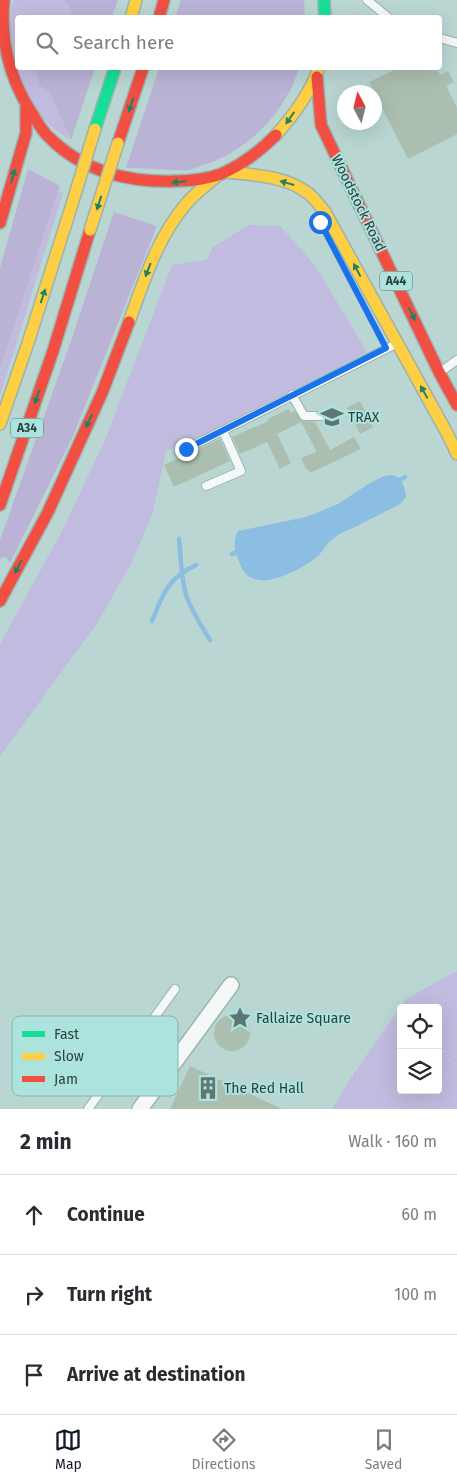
<!DOCTYPE html>
<html lang="en">
<head>
<meta charset="utf-8">
<style>
  :root { --surface:#fff; --page:#f2f2f3; --text:#2b2b33; --muted:#7c7c81; --line:#e1e1e2; --accent:#111827 }
  body { margin:0; font-family:"Fira Sans",sans-serif; background:var(--page); color:var(--text) }
  .controls { position:absolute; right:15px; bottom:15px; display:grid; overflow:hidden; border-radius:5px; box-shadow:0 5px 20px #0002 }
  .controls button { width:45px; height:45px; display:grid; place-items:center; padding:0; border:0; border-bottom:1px solid var(--line); background:var(--surface); color:var(--text); font:25px sans-serif }
  .compass { position:absolute; left:337px; top:85px; width:45px; height:45px; border-radius:50%; background:var(--surface); box-shadow:0 5px 20px #0002; rotate:353deg }
  .stop { position:absolute; width:15px; height:15px; margin:-11px; border:4px solid #1a73e8; border-radius:50%; background:#fff }
  .stop.end { background:#1a73e8; border-color:#fff; box-shadow:0 1px 5px #0008 }
  .list { margin:0; padding:0; list-style:none }
  h2 { display:flex; justify-content:space-between; align-items:center; height:65px; margin:0; padding:0 20px; font-size:21px }
  h2 small { font-size:16px; font-weight:400; color:var(--muted) }
  .list li { display:grid; grid-template-columns:32px 1fr auto; gap:15px; align-items:center; box-sizing:border-box; height:80px; padding:0 20px; border-top:1px solid var(--line) }
  .list b { display:block; font-size:19px; white-space:nowrap }
  .list em { font-size:16px; font-style:normal; color:var(--muted) }
  .icon { flex:none; width:28px; height:28px; fill:none; stroke:currentColor; stroke-width:2; stroke-linecap:round; stroke-linejoin:round }
  .map { position:relative; flex:none; width:457px; height:1109px; overflow:hidden }
  .search { position:absolute; background:var(--surface); box-shadow:0 5px 20px #0002; left:15px; right:15px; top:15px; height:55px; display:flex; align-items:center; gap:12px; box-sizing:border-box; padding:0 18px; border-radius:5px; color:var(--muted); font-size:19px }
  .sheet { height:305px; background:var(--surface) }
  nav { display:flex; justify-content:space-around; align-items:center; box-sizing:border-box; height:70px; border-top:1px solid var(--line); background:var(--surface); font-size:14px; color:var(--muted) }
  nav a { display:grid; justify-items:center; gap:2px }
  nav .on { color:var(--accent) }
  .map>svg:first-child { display:block }
</style>
</head>
<body>
<div class="map">
<svg width="457" height="1109" viewBox="0 0 457 1109">
  <rect width="100%" height="100%" fill="#b9d6d3"/>
  <path fill="#c1bbdf" fill-rule="evenodd" d="M 13,0 L 65,0 L 65,4 L 72,11 L 69,16 L 61,17 L 18,18 L 18,68 L 37,68 L 39,85 L 50,93 L 71,140 C 61,134 51,128 43,118 C 18,86 4,40 13,0 Z
    M 58,192 L 63,193 L 0,396 L 0,370 Z
    M 249,225 L 280,226 L 314,264 L 367,352 L 209,432 L 166,451 L 153,512 L 133,560 L 98,622 L 0,756 L 0,644 L 61,533 L 105,440 L 172,265 L 207,260 L 213,247 Z
    M 457,971 L 457,1109 L 332,1109 L 352,1076 L 407,998 ZM 401,1008 L 438,1008 L 438,1090 L 401,1090 Z"/>
  <path fill="#bab3d6" d="M 65,0 L 118,0 L 112,17 L 61,17 L 69,16 L 72,11 L 65,3 Z
    M 181,0 L 304,0 L 305,17 L 175,17 Z
    M 37,68 L 95,68 L 71,140 L 50,93 L 39,85 Z
    M 159,68 L 299,68 C 286,112 247,152 203,165 C 198,167 193,169 188,170 C 170,171 145,168 126,168 Z
    M 28,169 L 60,186 L 0,369 L 0,268 Z
    M 114,212 L 157,226 L 73,436 L 10,563 L 6,557 L 0,558 L 0,540 L 72,338 Z"/>
  <path fill="#8cbee3" d="M 393,475 C 403,478 405,488 406,497 L 400,504 C 385,512 370,519 355,527 C 348,530 340,533 334,538 C 328,542 324,549 319,555 C 302,570 252,598 240,564 C 235,552 232,543 238,531 L 306,517 L 338,504 L 370,483 L 384,476 Z"/>
  <g fill="none" stroke-linecap="round" stroke-linejoin="round">
    <path stroke="#8cbee3" stroke-width="4.5" d="M 396,482 L 405,477
      M 179,539 C 181,558 181,580 187,598 C 193,613 202,627 210,640
      M 232,554 L 241,551
      M 152,621 C 163,594 168,578 196,565"/>
  </g>
  <path fill="#abbeb0" d="M 398,68 L 437,68 L 440,75 L 448,71 L 454,82 L 446,86 L 457,108 L 457,134 L 408,159 L 369,82 Z
    M 360,401 L 373,427 L 360,434 L 347,408 Z
    M 289,409 L 291,413 L 295,411 L 302,421 L 315,422 L 330,450 L 354,437 L 361,449 L 310,473 L 308,469 L 306,469 L 301,458 L 317,452 L 301,422 L 277,434 L 291,463 L 280,469 L 267,442 L 240,454 L 232,437 L 269,421 L 268,419 Z
    M 220,439 L 230,461 L 174,487 L 164,465 Z
    M214 1033a18 18 0 1 1 36 0a18 18 0 1 1-36 0Z
    M 190,1066 L 282,1109 L 170,1109 Z"/>
  <g fill="none" stroke-linecap="round" stroke-linejoin="round">
    <defs>
      <path id="lane" d="M 367,0 L 389,18
        M 440,38 L 457,43
        M 443,370 L 457,360
        M 292,395 L 304,416 L 335,416
        M 186,449 L 394,345
        M 206,486 L 241,471 L 223,431
        M 88,1109 L 175,989"/>
      <path id="street" d="M 140,1109 L 231,985"/>
      <path id="fast" d="M 324,0 L 325,18
        M 95,129 L 115,68"/>
      <path id="slow" d="M 131,18 L 136,0
        M 276,135 C 294,115 310,93 319,68
        M 227,172 C 254,175 287,176 309,194 C 315,199 320,206 325,212 L 448,435 L 457,454
        M 129,322 C 144,281 157,238 186,204 C 195,193 208,184 218,175
        M 0,424 L 28,343 L 69,214"/>
      <path id="jam" d="M 4,0 C 0,42 10,80 33,115 C 38,123 43,133 51,139 C 84,172 131,183 176,181 C 191,181 207,179 221,174 C 242,165 260,151 276,135
        M 159,18 L 164,0
        M 317,77 L 321,125 L 439,372 L 457,405
        M 118,143 L 143,68
        M 0,223 L 26,133 L 26,107
        M 0,505 L 53,351 L 90,230
        M 0,601 L 48,512 L 102,393 L 129,322"/>
    </defs>
    <use href="#lane" stroke="#9bb2af" stroke-width="10"/>
    <use href="#street" stroke="#9bb2af" stroke-width="18"/>
    <use href="#fast" stroke="#9bb2af" stroke-width="14"/>
    <use href="#slow" stroke="#9bb2af" stroke-width="14"/>
    <use href="#jam" stroke="#9bb2af" stroke-width="14"/>
    <path stroke="#c5cecc" stroke-width="2.5" stroke-dasharray="1 4" stroke-linecap="butt" d="M 354,18 L 354,0
      M 457,71 L 454,73 L 457,80
      M 450,85 L 457,100
      M 351,92 L 351,68
      M 350,136 L 350,122
      M 37,169 L 58,182
      M 307,169 L 317,164
      M 119,206 L 151,219
      M 443,335 L 457,327
      M 450,349 L 457,335
      M 446,471 L 457,491
      M 407,998 L 414,1008
      M 438,1043 L 453,1065
      M 352,1076 L 429,1106
      M 438,1089 L 451,1067 L 457,1062
      M 427,1109 L 438,1090"/>
    <use href="#lane" stroke="#f4f9f8" stroke-width="8"/>
    <use href="#street" stroke="#f4f9f8" stroke-width="15"/>
    <use href="#fast" stroke="#16e098" stroke-width="11"/>
    <use href="#slow" stroke="#ffcf43" stroke-width="11"/>
    <use href="#jam" stroke="#f24e42" stroke-width="11"/>
    <defs>
      <path id="slow-bridge" d="M 69,214 L 95,129
        M 90,230 L 118,143"/>
    </defs>
    <use href="#slow-bridge" stroke="#9bb2af" stroke-width="14" stroke-linecap="butt"/>
    <use href="#slow-bridge" stroke="#ffcf43" stroke-width="11"/>
  </g>
  <defs><path id="oneway-solid" d="M-6-.8H1V-3.2L6.5 0L1 3.2V.8H-6Z" transform="scale(1.25)"/></defs>
  <g fill="#238163">
    <use href="#oneway-solid" transform="translate(131 105) rotate(108)"/>
    <use href="#oneway-solid" transform="translate(290 118) rotate(125)"/>
    <use href="#oneway-solid" transform="translate(13 176) rotate(-74)"/>
    <use href="#oneway-solid" transform="translate(179 182) rotate(175)"/>
    <use href="#oneway-solid" transform="translate(287 183) rotate(-164)"/>
    <use href="#oneway-solid" transform="translate(99 203) rotate(108)"/>
    <use href="#oneway-solid" transform="translate(148 270) rotate(111)"/>
    <use href="#oneway-solid" transform="translate(357 270) rotate(-118)"/>
    <use href="#oneway-solid" transform="translate(43 296) rotate(-72)"/>
    <use href="#oneway-solid" transform="translate(412 314) rotate(65)"/>
    <use href="#oneway-solid" transform="translate(424 392) rotate(-119)"/>
    <use href="#oneway-solid" transform="translate(37 397) rotate(109)"/>
    <use href="#oneway-solid" transform="translate(89 421) rotate(115)"/>
    <use href="#oneway-solid" transform="translate(18 567) rotate(118)"/>
  </g>
  <g fill="none" stroke-linecap="round" stroke-linejoin="round">
    <path stroke="#1a73e8" stroke-width="6" d="M 186,449 L 386,348 L 320,222"/>
  </g>
  <defs>
    <symbol id="university-bare" viewBox="-9 -9 18 18"><path d="M0-5L7-2L0 1L-7-2ZM-4 1L0 2.5L4 1V4Q0 6-4 4Z" fill="#5d7673" stroke="#ace3dd" stroke-width="2.5" paint-order="stroke"/></symbol>
    <symbol id="sight-bare" viewBox="-9 -9 18 18"><path d="M0-6L1.8-2.2L6-1.7L2.9 1.2L3.7 5.4L0 3.3L-3.7 5.4L-2.9 1.2L-6-1.7L-1.8-2.2Z" fill="#5d7673" stroke="#ace3dd" stroke-width="2.5" paint-order="stroke"/></symbol>
    <symbol id="building-bare" viewBox="-9 -9 18 18"><path d="M-4-6H4V6H1V3H-1V6H-4ZM-2.5-4.3h1.7v1.8h-1.7ZM.8-4.3h1.7v1.8H.8ZM-2.5-1h1.7V.8h-1.7ZM.8-1h1.7V.8H.8Z" fill="#5d7673" stroke="#ace3dd" stroke-width="2.5" paint-order="stroke"/></symbol>
  </defs>
  <g fill-rule="evenodd">
    <use href="#university-bare" x="316" y="401" width="32" height="32"/>
    <use href="#sight-bare" x="224" y="1002" width="32" height="32"/>
    <use href="#building-bare" x="192" y="1072" width="32" height="32"/>
  </g>
  <g text-anchor="middle" stroke-width="4" stroke-linejoin="round" paint-order="stroke">
    <g fill="#ace3dd" stroke="#52726f" stroke-width="1">
      <rect x="380" y="271.5" width="32" height="19" rx="4"/>
      <rect x="11" y="418.5" width="32" height="19" rx="4"/>
    </g>
    <g font-size="12" font-weight="bold" fill="#2b4240">
      <text x="396" y="285">A44</text>
      <text x="27" y="432">A34</text>
    </g>
    <g font-size="14" fill="#2b4240" stroke="#ace3dd">
      <text transform="translate(359 203) rotate(64)" y="5">Woodstock Road</text>
    </g>
    <g font-size="14" fill="#2b4240" stroke="#ace3dd" text-anchor="start">
      <text x="348" y="422">TRAX</text>
      <text x="256" y="1023">Fallaize Square</text>
      <text x="224" y="1093">The Red Hall</text>
    </g>
  </g>
  <rect x="12" y="1016" width="166" height="80" rx="8" fill="#ace3dd" stroke="#85b3ae" stroke-width="1"/>
  <rect x="22" y="1031" width="23" height="6" fill="#16e098"/>
  <rect x="22" y="1053" width="23" height="7" fill="#ffcf43"/>
  <rect x="22" y="1076" width="23" height="6" fill="#f24e42"/>
  <g font-size="14" fill="#2b4240">
    <text x="54" y="1039">Fast</text>
    <text x="54" y="1061">Slow</text>
    <text x="54" y="1084">Jam</text>
  </g>
</svg>
<div class="controls">
<button><svg class="icon" aria-label="locate" viewBox="0 0 24 24"><circle cx="12" cy="12" r="6"/><path d="M12 2v4M12 18v4M2 12h4M18 12h4"/></svg></button>
<button><svg class="icon" aria-label="layers" viewBox="0 0 24 24"><path d="M12 4l9 5-9 5-9-5zM3 14l9 5 9-5"/></svg></button>
</div>
<svg class="compass" viewBox="-18 -18 36 36"><path d="M0-13l5 13h-10z" fill="#e53935"/><path d="M0 13l5-13h-10z" fill="#7c7c81"/></svg>
<div class="stop" style="left:320px;top:222px"></div>
<div class="stop end" style="left:186px;top:449px"></div>
<div class="search"><svg class="icon" aria-label="search" viewBox="0 0 24 24"><circle cx="10" cy="10" r="6"/><path d="M15 15l6 6"/></svg>Search here</div>
</div>
<section class="sheet">
<h2>2 min<small>Walk · 160 m</small></h2>
<ul class="list">
<li><svg class="icon" aria-label="ahead" viewBox="0 0 24 24"><path d="M12 20V5M6 11l6-6 6 6"/></svg><div><b>Continue</b></div><em>60 m</em></li>
<li><svg class="icon" aria-label="right" viewBox="0 0 24 24"><path d="M7 20v-9h11M14 6l5 5-5 5"/></svg><div><b>Turn right</b></div><em>100 m</em></li>
<li><svg class="icon" aria-label="arrive" viewBox="0 0 24 24"><path d="M6 21V4h12l-3 4 3 4H6"/></svg><div><b>Arrive at destination</b></div></li>
</ul>
</section>
<nav>
<a class="on"><svg class="icon" aria-label="map" viewBox="0 0 24 24"><path d="M3 6l6-2 6 2 6-2v14l-6 2-6-2-6 2zM9 4v14M15 6v14"/></svg>Map</a>
<a><svg class="icon" aria-label="directions" viewBox="0 0 24 24"><path d="M12 3l9 9-9 9-9-9zM9 14v-3h6M13 9l2 2-2 2"/></svg>Directions</a>
<a><svg class="icon" aria-label="saved" viewBox="0 0 24 24"><path d="M7 4h10v16l-5-4-5 4z"/></svg>Saved</a>
</nav>
</body>
</html>
